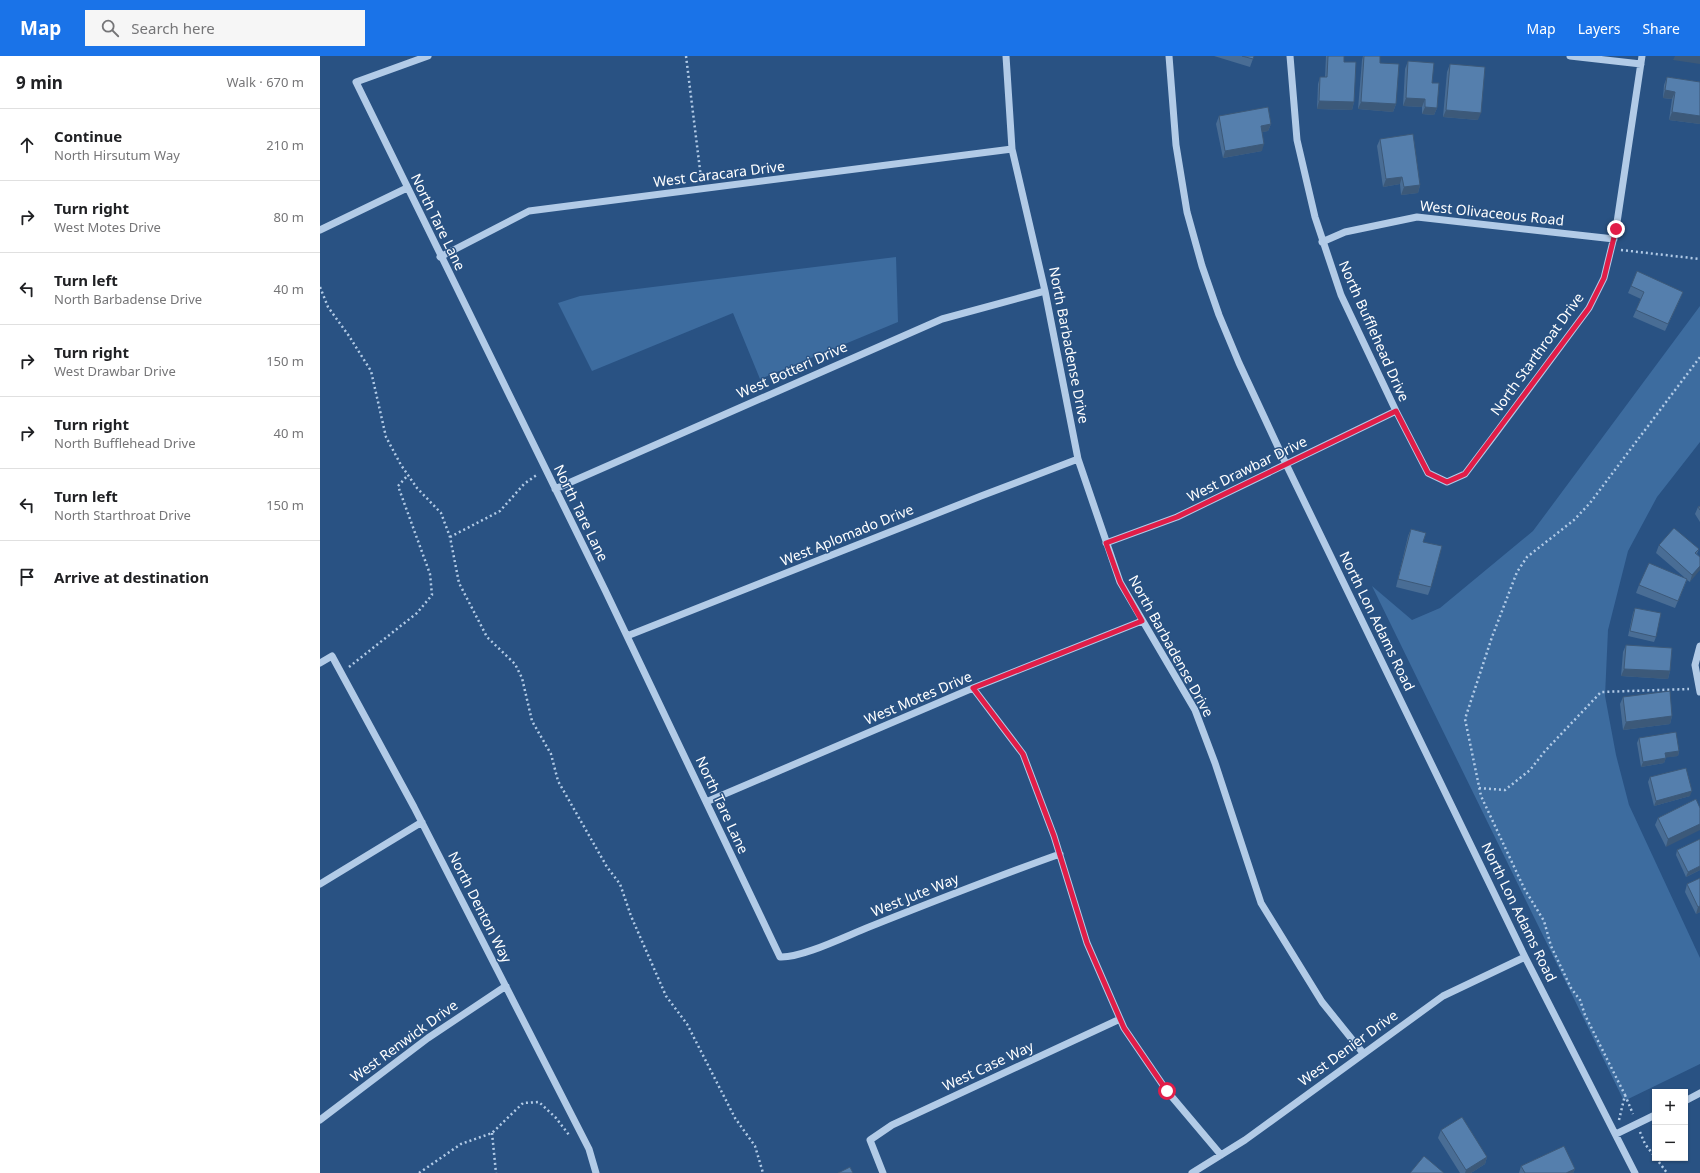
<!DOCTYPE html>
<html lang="en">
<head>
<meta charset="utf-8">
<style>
  :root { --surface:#fff; --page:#f6f6f6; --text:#202124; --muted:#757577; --line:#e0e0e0; --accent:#1a73e8 }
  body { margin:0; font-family:"Noto Sans",sans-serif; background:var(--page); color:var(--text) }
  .controls { position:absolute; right:12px; bottom:12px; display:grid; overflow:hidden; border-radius:0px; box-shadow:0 1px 3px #0004 }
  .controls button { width:36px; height:36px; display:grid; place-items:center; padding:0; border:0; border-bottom:1px solid var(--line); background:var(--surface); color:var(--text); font:20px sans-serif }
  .stop { position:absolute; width:12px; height:12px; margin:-9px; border:3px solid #e11d48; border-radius:50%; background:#fff }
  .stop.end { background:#e11d48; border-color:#fff; box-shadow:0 1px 4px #0008 }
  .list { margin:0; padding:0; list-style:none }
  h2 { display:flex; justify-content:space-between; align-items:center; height:52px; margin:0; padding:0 16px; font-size:17px }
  h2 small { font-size:13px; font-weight:400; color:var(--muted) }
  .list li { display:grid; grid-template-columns:26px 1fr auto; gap:12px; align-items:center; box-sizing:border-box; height:72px; padding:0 16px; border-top:1px solid var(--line) }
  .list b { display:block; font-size:15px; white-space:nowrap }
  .list p { margin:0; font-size:13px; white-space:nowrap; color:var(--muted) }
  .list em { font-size:13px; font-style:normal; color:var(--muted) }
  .icon { flex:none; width:22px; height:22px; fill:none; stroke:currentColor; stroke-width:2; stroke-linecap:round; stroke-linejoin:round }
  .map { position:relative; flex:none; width:1380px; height:1117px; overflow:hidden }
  header { display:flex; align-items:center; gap:24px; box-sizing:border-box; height:56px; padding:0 20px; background:var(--accent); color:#fff }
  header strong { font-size:19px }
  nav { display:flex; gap:22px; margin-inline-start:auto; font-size:14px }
  .search { width:280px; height:36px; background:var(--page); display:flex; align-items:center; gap:10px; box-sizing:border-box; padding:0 14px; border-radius:0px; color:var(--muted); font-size:15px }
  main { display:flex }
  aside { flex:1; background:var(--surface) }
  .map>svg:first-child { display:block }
</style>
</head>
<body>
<header>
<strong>Map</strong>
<div class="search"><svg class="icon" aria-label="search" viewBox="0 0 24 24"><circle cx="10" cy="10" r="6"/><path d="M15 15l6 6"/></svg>Search here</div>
<nav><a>Map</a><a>Layers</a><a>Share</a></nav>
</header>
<main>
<aside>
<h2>9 min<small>Walk · 670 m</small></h2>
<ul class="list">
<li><svg class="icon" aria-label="ahead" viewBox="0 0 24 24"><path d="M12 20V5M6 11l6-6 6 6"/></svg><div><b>Continue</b><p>North Hirsutum Way</p></div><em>210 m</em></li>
<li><svg class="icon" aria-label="right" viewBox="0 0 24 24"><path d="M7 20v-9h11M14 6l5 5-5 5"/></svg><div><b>Turn right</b><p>West Motes Drive</p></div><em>80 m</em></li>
<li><svg class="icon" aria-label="left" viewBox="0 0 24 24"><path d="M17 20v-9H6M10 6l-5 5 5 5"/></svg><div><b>Turn left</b><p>North Barbadense Drive</p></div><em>40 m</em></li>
<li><svg class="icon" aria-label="right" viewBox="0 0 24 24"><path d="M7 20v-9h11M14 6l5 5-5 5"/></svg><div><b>Turn right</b><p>West Drawbar Drive</p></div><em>150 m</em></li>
<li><svg class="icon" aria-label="right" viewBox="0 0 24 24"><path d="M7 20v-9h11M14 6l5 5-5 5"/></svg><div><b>Turn right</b><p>North Bufflehead Drive</p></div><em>40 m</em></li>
<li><svg class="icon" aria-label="left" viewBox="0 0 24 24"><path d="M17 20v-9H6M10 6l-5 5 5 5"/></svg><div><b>Turn left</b><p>North Starthroat Drive</p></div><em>150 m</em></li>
<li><svg class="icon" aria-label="arrive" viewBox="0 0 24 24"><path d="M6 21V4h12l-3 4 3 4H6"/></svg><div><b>Arrive at destination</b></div></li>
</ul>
</aside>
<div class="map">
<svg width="1380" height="1117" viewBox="0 0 1380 1117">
  <rect width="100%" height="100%" fill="#295283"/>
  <path fill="#3d6c9f" d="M 576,201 L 578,266 L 440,323 L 413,257 L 272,315 L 238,247 L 260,240 Z
    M 1380,250 L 1380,386 L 1337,441 L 1308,495 L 1288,574 L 1285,640 L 1296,699 L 1309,749 L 1380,902 L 1380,1008 L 1304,1045 L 1052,530 L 1092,564 L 1120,552 L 1213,475 Z"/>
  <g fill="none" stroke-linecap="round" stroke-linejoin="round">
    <path stroke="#b2cbe7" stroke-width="2.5" stroke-dasharray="2 3" stroke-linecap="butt" d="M 366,0 L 381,122
      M 1301,194 L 1380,203
      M 0,231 L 8,251 L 29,280 L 51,315 L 66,381 L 81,409 L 97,432 L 121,457 L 130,481 L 139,527 L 167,581 L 195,608 L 202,622 L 212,665 L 231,698 L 238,725 L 287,811 L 300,828 L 311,860 L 346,940 L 367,968 L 415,1062 L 435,1090 L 443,1117
      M 130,481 L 180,455 L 204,428 L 218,418
      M 29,611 L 97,557 L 112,539 L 110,518 L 78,430 L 88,419
      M 1159,732 L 1185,734 L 1210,714 L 1225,695 L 1281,636 L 1369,633
      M 1305,1039 L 1313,1058
      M 1299,1064 L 1305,1039 L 1265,959 L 1260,944 L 1251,932 L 1231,890 L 1224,865 L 1204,832 L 1161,740 L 1145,663 L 1172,581 L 1197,516 L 1207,501 L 1254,464 L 1270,447 L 1380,301
      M 1320,1076 L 1325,1088 L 1335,1101
      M 172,1077 L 176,1117
      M 1336,1102 L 1347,1117
      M 99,1117 L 141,1088 L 172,1077 L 203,1047 L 219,1046 L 236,1062 L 249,1079"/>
    <path stroke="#b2cbe7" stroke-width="7" d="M 108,0 L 36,26 L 285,534 L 460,901 C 482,902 526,880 549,871 C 612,846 675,821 740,798
      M 686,0 L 692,93 L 725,235 L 758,403 L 800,526 L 875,654 L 895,707 L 941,847 L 1002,946 L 1043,997
      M 849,0 L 856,89 L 867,156 L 882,210 L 899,259 L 919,307 L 966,408 L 1205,901 L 1315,1117
      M 970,0 L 977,84 L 995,161 L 1021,239 L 1076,355 L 1108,417 L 1127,426 L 1145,418 L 1173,381 L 1269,252 L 1284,222 L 1296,173 L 1322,0
      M 1250,0 L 1321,8
      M 0,174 L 87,132
      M 1002,186 L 1025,176 L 1097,161 L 1294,183
      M 120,201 L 209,155 L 692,93
      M 235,433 L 622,263 L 725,235
      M 786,487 L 857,461 L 1076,355
      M 307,580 L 661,440 L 758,403
      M 1380,590 L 1375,609 L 1380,636
      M 0,607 L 12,600 L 94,751 L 269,1093 L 276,1117
      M 653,632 L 703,698 L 734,780 L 767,887 L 804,972 L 847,1035 L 901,1099
      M 386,746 L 653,632 L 822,565
      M 0,828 L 102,766
      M 1365,1045 L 1380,1037
      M 0,1064 L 108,982 L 186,930
      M 1296,1078 L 1335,1059
      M 563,1117 L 550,1084 L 572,1069 L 800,963
      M 872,1117 L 925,1084 L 1123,940 L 1205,901"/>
  </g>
  <path fill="#496d95" d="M 894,0 L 934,0 L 930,11 Z
    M 1006,0 L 1024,0 L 1024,6 L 1034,46 L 1032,54 L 997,53 L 998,28 L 1000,21 L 1005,21 Z
    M 1043,0 L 1060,0 L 1060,7 L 1076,48 L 1073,56 L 1038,53 L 1042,4 Z
    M 1088,5 L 1117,52 L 1114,59 L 1102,58 L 1102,51 L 1083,50 L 1085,13 Z
    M 1130,8 L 1158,64 L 1123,61 L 1127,16 Z
    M 1347,21 L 1380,26 L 1380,68 L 1349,64 L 1352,43 L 1343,42 L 1344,29 Z
    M 899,60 L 951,68 L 948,75 L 942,76 L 942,95 L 903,102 L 896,68 Z
    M 1060,83 L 1100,129 L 1098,137 L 1081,139 L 1080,128 L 1063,131 L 1057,90 Z
    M 1311,230 L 1363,236 L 1360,243 L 1345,275 L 1313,261 L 1321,243 L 1308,237 Z
    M 1380,450 L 1380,466 L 1375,458 L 1378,451 Z
    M 1091,473 L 1103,486 L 1111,531 L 1108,539 L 1076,531 L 1088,480 Z
    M 1339,489 L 1379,493 L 1377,498 L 1380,501 L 1370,526 L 1367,524 L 1355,552 L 1316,537 L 1319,529 L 1364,521 L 1336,497 Z
    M 1315,552 L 1336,581 L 1334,586 L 1308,580 L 1313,557 Z
    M 1306,589 L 1350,615 L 1348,623 L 1301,620 L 1303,596 Z
    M 1303,641 L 1352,660 L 1350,668 L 1303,674 L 1300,648 Z
    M 1319,682 L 1359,695 L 1358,700 L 1346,701 L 1344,707 L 1321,711 L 1317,687 Z
    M 1330,721 L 1370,740 L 1334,750 L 1328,726 Z
    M 1376,743 L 1346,791 L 1335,769 L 1338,762 Z
    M 1380,783 L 1380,814 L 1366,821 L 1356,799 L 1357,794 Z
    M 1380,822 L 1380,856 L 1376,858 L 1365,836 L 1367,828 Z
    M 1121,1074 L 1167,1101 L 1165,1108 L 1151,1117 L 1140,1117 L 1118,1082 Z
    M 1201,1110 L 1255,1113 L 1253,1117 L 1199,1117 Z"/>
  <path fill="#3c5979" d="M 1355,0 L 1380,0 L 1380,8 L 1353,4 Z
    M 1345,34 L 1355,36 L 1352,43 L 1343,42 Z
    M 1086,42 L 1105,43 L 1102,51 L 1083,50 Z
    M 999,45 L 1034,46 L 1032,54 L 997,53 Z
    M 1041,46 L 1076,48 L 1073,56 L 1038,53 Z
    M 1105,51 L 1117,52 L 1114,59 L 1102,58 Z
    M 1126,54 L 1161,57 L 1158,64 L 1123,61 Z
    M 1352,56 L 1380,60 L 1380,68 L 1349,64 Z
    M 951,68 L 948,75 L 938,77 L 941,70 Z
    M 944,88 L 942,95 L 903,102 L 905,95 Z
    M 1082,121 L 1080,128 L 1063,131 L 1066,123 Z
    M 1100,129 L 1098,137 L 1081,139 L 1084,131 Z
    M 1380,510 L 1380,514 L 1370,526 L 1372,519 Z
    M 1304,613 L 1350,615 L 1348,623 L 1301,620 Z
    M 1352,660 L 1350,668 L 1303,674 L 1306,666 Z
    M 1359,695 L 1358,700 L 1343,702 L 1345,697 Z
    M 1346,702 L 1344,707 L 1321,711 L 1323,706 Z
    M 1372,735 L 1370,740 L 1334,750 L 1336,745 Z
    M 1380,768 L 1380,774 L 1346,791 L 1348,783 Z
    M 1380,810 L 1380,814 L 1366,821 L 1368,816 Z
    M 1380,850 L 1380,856 L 1376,858 L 1378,851 Z
    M 1167,1101 L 1165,1108 L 1151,1117 L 1145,1117 L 1146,1114 Z
    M 1255,1113 L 1253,1117 L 1246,1117 Z"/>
  <path fill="#557fad" stroke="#3c5979" d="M 922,0 L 934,0 L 933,3 Z
    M 1008,0 L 1024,0 L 1024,6 L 1036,6 L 1034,46 L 999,45 L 1000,21 L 1007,21 Z
    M 1044,0 L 1060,0 L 1060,7 L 1079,8 L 1076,48 L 1041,46 Z
    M 1088,5 L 1114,7 L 1112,27 L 1119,27 L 1117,52 L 1105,51 L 1105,43 L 1086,42 Z
    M 1130,8 L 1165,11 L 1161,57 L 1126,54 Z
    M 1347,21 L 1380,26 L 1380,60 L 1352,56 L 1355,36 L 1345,34 Z
    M 948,51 L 951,68 L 941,70 L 944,88 L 905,95 L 899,60 Z
    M 1093,78 L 1100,129 L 1084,131 L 1082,121 L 1066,123 L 1060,83 Z
    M 1317,215 L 1363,236 L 1348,268 L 1316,254 L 1324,236 L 1311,230 Z
    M 1380,450 L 1380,454 L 1378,451 Z
    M 1354,472 L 1379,493 L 1375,497 L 1380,501 L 1380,510 L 1372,519 L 1339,489 Z
    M 1091,473 L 1106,477 L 1103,486 L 1122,490 L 1111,531 L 1078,523 Z
    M 1329,507 L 1367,523 L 1358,545 L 1319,529 Z
    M 1315,552 L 1341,557 L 1336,581 L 1310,575 Z
    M 1306,589 L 1352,592 L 1350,615 L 1304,613 Z
    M 1350,635 L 1352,660 L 1306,666 L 1303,641 Z
    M 1356,676 L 1359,695 L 1345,697 L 1346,702 L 1323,706 L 1319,682 Z
    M 1366,712 L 1372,735 L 1336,745 L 1330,721 Z
    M 1376,743 L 1380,752 L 1380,768 L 1348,783 L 1338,762 Z
    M 1380,783 L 1380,810 L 1368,816 L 1357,794 Z
    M 1380,822 L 1380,850 L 1378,851 L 1367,828 Z
    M 1142,1061 L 1167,1101 L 1146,1114 L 1121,1074 Z
    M 1244,1090 L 1255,1113 L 1246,1117 L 1205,1117 L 1201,1110 Z
    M 1104,1100 L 1124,1117 L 1090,1117 Z
    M 530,1111 L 533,1117 L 518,1117 Z"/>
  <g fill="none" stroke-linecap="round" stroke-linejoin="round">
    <path stroke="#e11d48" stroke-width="5" d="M 847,1035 L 804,972 L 767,887 L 734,780 L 703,698 L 653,632 L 822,565 L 800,526 L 786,487 L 857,461 L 1076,355 L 1108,417 L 1127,426 L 1145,418 L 1269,252 L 1284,222 L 1296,173"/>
  </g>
  <g text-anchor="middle" stroke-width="3" stroke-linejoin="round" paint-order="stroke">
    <g font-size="14" fill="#fff" stroke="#295283">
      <text transform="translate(399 118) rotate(-7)" y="5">West Caracara Drive</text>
      <text transform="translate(1172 157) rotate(6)" y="5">West Olivaceous Road</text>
      <text transform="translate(118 166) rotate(64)" y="5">North Tare Lane</text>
      <text transform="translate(1054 275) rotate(66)" y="5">North Bufflehead Drive</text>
      <text transform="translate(749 289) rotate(79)" y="5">North Barbadense Drive</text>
      <text transform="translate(1217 298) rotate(-54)" y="5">North Starthroat Drive</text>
      <text transform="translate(472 314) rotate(-24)" y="5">West Botteri Drive</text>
      <text transform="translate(927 413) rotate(-26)" y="5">West Drawbar Drive</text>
      <text transform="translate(261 457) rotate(64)" y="5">North Tare Lane</text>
      <text transform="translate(527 479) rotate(-22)" y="5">West Aplomado Drive</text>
      <text transform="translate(1057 565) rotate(64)" y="5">North Lon Adams Road</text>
      <text transform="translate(851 590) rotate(61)" y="5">North Barbadense Drive</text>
      <text transform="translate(598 642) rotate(-23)" y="5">West Motes Drive</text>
      <text transform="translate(402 749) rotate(65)" y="5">North Tare Lane</text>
      <text transform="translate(595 839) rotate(-22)" y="5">West Jute Way</text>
      <text transform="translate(160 851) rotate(63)" y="5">North Denton Way</text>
      <text transform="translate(1199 856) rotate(64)" y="5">North Lon Adams Road</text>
      <text transform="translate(84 985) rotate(-36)" y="5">West Renwick Drive</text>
      <text transform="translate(1028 992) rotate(-36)" y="5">West Denier Drive</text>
      <text transform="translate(668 1010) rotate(-25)" y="5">West Case Way</text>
    </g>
  </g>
</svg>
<div class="controls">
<button>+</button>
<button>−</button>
</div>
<div class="stop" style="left:847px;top:1035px"></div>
<div class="stop end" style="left:1296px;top:173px"></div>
</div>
</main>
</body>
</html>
